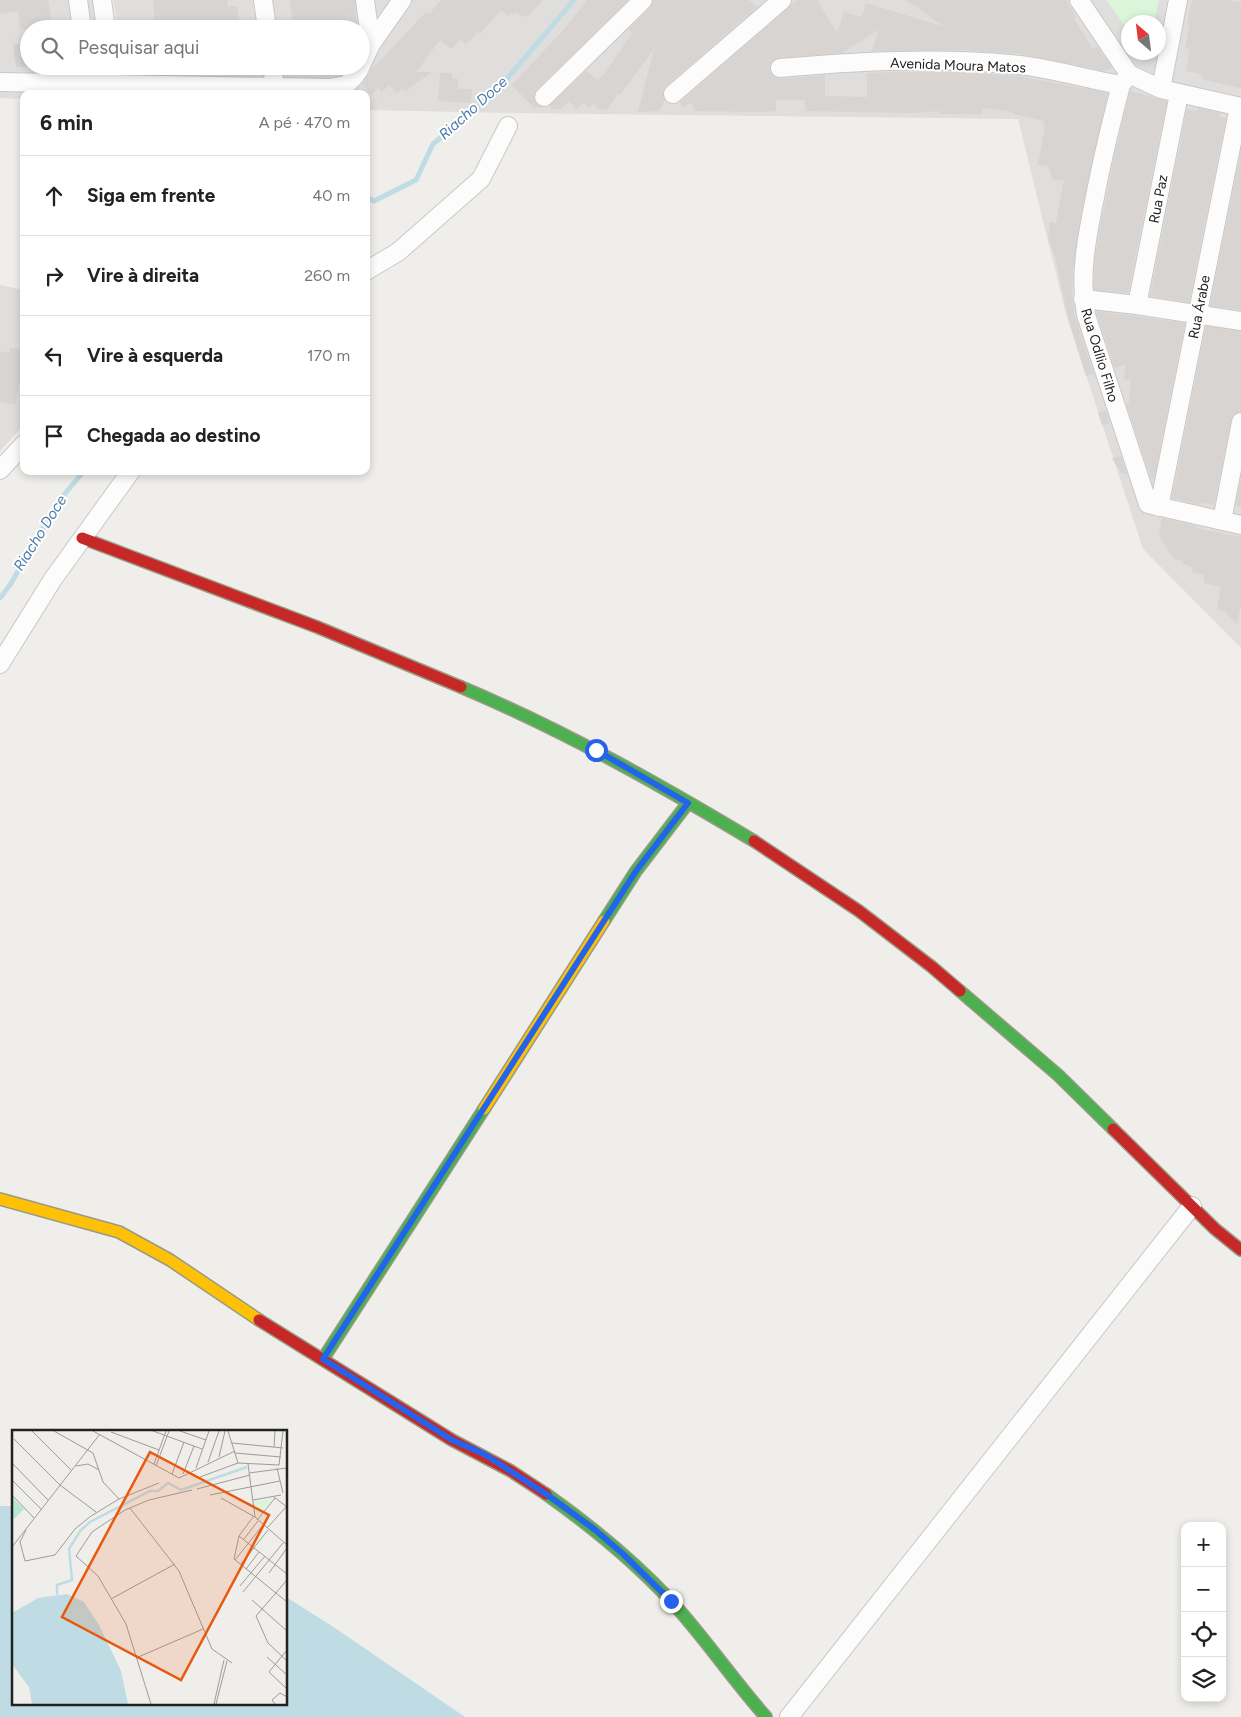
<!DOCTYPE html>
<html lang="pt">
<head>
<meta charset="utf-8">
<style>
  :root { --surface:#fff; --page:#f6f6f6; --text:#222; --muted:#767676; --line:#e0e0e0 }
  body { margin:0; font-family:Figtree,sans-serif; background:var(--page); color:var(--text) }
  .controls { position:absolute; right:15px; bottom:15px; display:grid; overflow:hidden; border-radius:10px; box-shadow:0 2px 8px #0003 }
  .controls button { width:45px; height:45px; display:grid; place-items:center; padding:0; border:0; border-bottom:1px solid var(--line); background:var(--surface); color:var(--text); font:25px sans-serif }
  .compass { position:absolute; left:1121px; top:15px; width:45px; height:45px; border-radius:50%; background:var(--surface); box-shadow:0 2px 8px #0003; rotate:332deg }
  .stop { position:absolute; width:15px; height:15px; margin:-11px; border:4px solid #2563eb; border-radius:50%; background:#fff }
  .stop.end { background:#2563eb; border-color:#fff; box-shadow:0 1px 5px #0008 }
  .list { margin:0; padding:0; list-style:none }
  h2 { display:flex; justify-content:space-between; align-items:center; height:65px; margin:0; padding:0 20px; font-size:21px }
  h2 small { font-size:16px; font-weight:400; color:var(--muted) }
  .list li { display:grid; grid-template-columns:32px 1fr auto; gap:15px; align-items:center; box-sizing:border-box; height:80px; padding:0 20px; border-top:1px solid var(--line) }
  .list b { display:block; font-size:19px; white-space:nowrap }
  .list em { font-size:16px; font-style:normal; color:var(--muted) }
  .icon { flex:none; width:28px; height:28px; fill:none; stroke:currentColor; stroke-width:2; stroke-linecap:round; stroke-linejoin:round }
  .map { position:relative; flex:none; width:1241px; height:1717px; overflow:hidden }
  .search { position:absolute; background:var(--surface); box-shadow:0 2px 8px #0003; left:20px; top:20px; width:350px; height:55px; display:flex; align-items:center; gap:12px; box-sizing:border-box; padding:0 18px; border-radius:28px; color:var(--muted); font-size:19px }
  .panel { position:absolute; background:var(--surface); box-shadow:0 2px 8px #0003; left:20px; top:90px; width:350px; height:385px; border-radius:10px }
  .map>svg:first-child { display:block }
</style>
</head>
<body>
<div class="map">
<svg width="1241" height="1717" viewBox="0 0 1241 1717">
  <rect width="100%" height="100%" fill="#f0eeeb"/>
  <path fill="#dfdedc" fill-rule="evenodd" d="M 0,0 L 112,0 L 117,29 L 29,29 L 29,66 L 361,66 L 361,29 L 118,29 L 113,0 L 1241,0 L 1241,648 L 1143,549 L 1066,314 L 1018,119 L 510,113 L 366,110 L 366,94 L 24,94 L 24,99 L 0,98 ZM 1128,22 L 1158,22 L 1158,52 L 1128,52 Z
    M 0,285 L 24,290 L 24,425 L 0,451 Z"/>
  <path fill="#daf5da" d="M 1106,0 L 1159,0 L 1154,22 L 1128,22 L 1128,30 Z"/>
  <path fill="#bfdbe3" d="M 0,1506 L 14,1506 L 14,1703 L 286,1703 L 286,1597 L 335,1628 L 465,1717 L 0,1717 Z"/>
  <g fill="none" stroke-linecap="round" stroke-linejoin="round">
    <path stroke="#bfdbe3" stroke-width="5" d="M 366,197 L 374,201 L 416,180 L 433,144 L 494,94 L 574,0
      M 0,598 L 10,585 L 58,502 L 84,471"/>
  </g>
  <path fill="#d7d4d2" d="M 0,0 L 48,0 L 53,29 L 20,29 L 18,11 L 0,14 Z
    M 153,0 L 227,0 L 228,7 L 237,6 L 240,25 L 219,29 L 155,29 Z
    M 290,0 L 355,0 L 357,29 L 293,29 Z
    M 441,0 L 543,0 L 527,17 L 524,15 L 522,17 L 516,12 L 514,15 L 511,12 L 508,16 L 501,10 L 480,34 L 478,32 L 466,44 L 460,39 L 452,49 L 440,40 L 416,72 L 432,72 L 406,91 L 403,88 L 397,93 L 389,85 L 382,92 L 379,88 L 372,94 L 362,84 L 371,70 L 426,12 L 429,14 Z
    M 587,0 L 628,0 L 537,89 L 534,95 L 534,100 L 537,105 L 543,107 L 534,108 L 512,85 L 566,27 Z
    M 653,0 L 749,0 L 757,7 L 666,86 L 663,91 L 665,100 L 659,111 L 638,112 L 654,49 L 620,95 L 618,93 L 607,110 L 598,109 L 594,104 L 589,108 L 584,102 L 576,109 L 569,101 L 561,109 L 552,109 L 549,106 L 586,71 L 598,80 L 603,74 L 604,75 L 632,33 L 628,30 L 650,8 Z
    M 797,0 L 817,0 L 837,33 L 844,12 L 862,17 L 866,3 L 945,27 L 906,0 L 1066,0 L 1076,17 L 1074,19 L 1093,49 L 1097,46 L 1112,67 L 1106,71 L 1021,54 L 960,50 L 872,51 L 879,29 L 842,53 L 779,58 L 774,60 L 769,68 L 772,74 L 780,79 L 825,75 L 825,96 L 867,97 L 867,73 L 900,72 L 960,72 L 1019,76 L 1108,93 L 1082,210 L 1073,270 L 1072,298 L 1075,317 L 1094,374 L 1086,376 L 1069,322 L 1055,257 L 1048,237 L 1050,222 L 1056,223 L 1064,180 L 1053,181 L 1048,166 L 1038,165 L 1045,126 L 1043,126 L 1044,121 L 1013,114 L 1013,112 L 983,108 L 982,114 L 940,114 L 940,111 L 910,113 L 805,111 L 805,100 L 776,100 L 776,111 L 763,112 L 695,111 L 691,103 L 682,107 L 680,102 Z
    M 1192,0 L 1228,0 L 1241,2 L 1241,88 L 1201,79 L 1202,74 L 1186,71 L 1190,49 L 1185,48 L 1190,25 L 1187,25 Z
    M 29,43 L 29,67 L 16,67 L 13,45 Z
    M 440,73 L 452,73 L 452,78 L 458,79 L 458,89 L 472,89 L 471,103 L 438,101 Z
    M 1130,91 L 1167,101 L 1128,293 L 1094,290 L 1094,285 L 1095,257 L 1100,228 L 1114,158 Z
    M 1198,108 L 1221,113 L 1220,117 L 1226,118 L 1189,302 L 1150,296 L 1187,109 L 1198,111 Z
    M 1241,151 L 1241,310 L 1210,306 Z
    M 1096,311 L 1185,323 L 1154,479 L 1151,478 L 1126,403 L 1129,403 L 1131,380 L 1124,379 L 1126,365 L 1115,368 Z
    M 1206,326 L 1241,331 L 1241,412 L 1233,415 L 1231,420 L 1214,505 L 1201,502 L 1200,505 L 1172,498 Z
    M 10,347 L 24,350 L 24,361 L 15,405 L 0,402 L 0,351 L 9,353 Z
    M 1106,411 L 1110,423 L 1102,425 L 1098,413 Z
    M 1121,456 L 1127,474 L 1121,473 L 1112,458 Z
    M 1241,478 L 1241,507 L 1236,506 Z
    M 1162,518 L 1197,526 L 1197,528 L 1241,537 L 1241,604 L 1237,624 L 1224,611 L 1217,609 L 1221,587 L 1204,583 L 1203,574 L 1192,572 L 1193,567 L 1183,564 L 1183,561 L 1174,559 L 1159,536 Z"/>
  <g fill="none" stroke-linecap="round" stroke-linejoin="round">
    <defs>
      <path id="street" d="M 78,0 L 82,29
        M 102,0 L 106,29
        M 263,0 L 267,29
        M 365,0 L 371,44
        M 1079,0 L 1129,74
        M 88,66 L 90,84
        M 111,66 L 113,84
        M 272,66 L 275,87
        M 780,68 C 860,61 940,57 1020,65 C 1054,69 1087,79 1121,85 L 1129,74
        M 1129,74 L 1161,89 L 1241,107
        M 0,82 L 330,88 L 346,85 L 353,78 L 359,70 L 371,44 L 402,0
        M 1121,85 C 1111,123 1102,160 1095,197 C 1087,237 1079,274 1086,315 L 1148,504 L 1241,525
        M 1161,89 L 1178,0
        M 673,94 L 782,0
        M 544,97 L 643,0
        M 366,271 L 398,252 L 481,179 L 508,126
        M 1083,299 L 1137,305 L 1241,321
        M 1137,305 L 1179,94
        M 0,470 L 24,444
        M 1159,507 L 1239,107
        M 1222,521 L 1241,422
        M 0,664 L 53,579 L 131,471
        M 789,1717 L 1192,1206"/>
      <path id="fast" d="M 461,687 C 563,730 659,784 754,841
        M 604,921 L 636,871 L 688,803
        M 960,991 L 1058,1075 L 1113,1129
        M 323,1359 L 484,1109
        M 546,1494 C 591,1526 634,1561 671,1601 C 705,1638 733,1680 766,1717"/>
      <path id="slow" d="M 484,1109 L 604,921
        M 0,1199 L 119,1232 L 170,1260 L 259,1320"/>
      <path id="jam" d="M 82,538 L 317,627 L 461,687
        M 754,841 L 859,911 L 932,967 L 960,991
        M 1113,1129 L 1215,1229 L 1241,1250
        M 259,1320 L 452,1440 L 511,1471 L 546,1494"/>
    </defs>
    <use href="#street" stroke="#c9c8c7" stroke-width="20"/>
    <use href="#fast" stroke="#999a82" stroke-width="14"/>
    <use href="#slow" stroke="#999a82" stroke-width="14"/>
    <use href="#jam" stroke="#999a82" stroke-width="14"/>
    <use href="#street" stroke="#fdfcfc" stroke-width="18"/>
    <use href="#fast" stroke="#4caf50" stroke-width="11"/>
    <use href="#slow" stroke="#ffc107" stroke-width="11"/>
    <use href="#jam" stroke="#c62828" stroke-width="11"/>
  </g>
  <g fill="none" stroke-linecap="round" stroke-linejoin="round">
    <path stroke="#2563eb" stroke-width="6" d="M 596,750 L 688,803 L 636,871 L 323,1359 L 452,1440 L 484,1454 L 549,1496 L 594,1529 L 623,1554 L 671,1601"/>
  </g>
  <g text-anchor="middle" stroke-width="4" stroke-linejoin="round" paint-order="stroke">
    <g font-size="14" fill="#222" stroke="#fff">
      <text transform="translate(958 65) rotate(2)" y="5">Avenida Moura Matos</text>
      <text transform="translate(1158 199) rotate(-79)" y="5">Rua Paz</text>
      <text transform="translate(1199 307) rotate(-79)" y="5">Rua Árabe</text>
      <text transform="translate(1100 355) rotate(73)" y="5">Rua Odílio Filho</text>
    </g>
    <g font-size="15" font-style="italic" fill="#4a7aab" stroke="#fff">
      <text transform="translate(473 108) rotate(-42)" y="5">Riacho Doce</text>
      <text transform="translate(40 533) rotate(-58)" y="5">Riacho Doce</text>
    </g>
  </g>
  <g transform="translate(12 1430)">
    <rect width="275" height="275" fill="#f0eeeb"/>
    <path d="M 261,68 L 245,86 L 243,72 Z" fill="#daf5da"/>
    <path d="M 0,67 L 12,79 L 2,89 L 0,86 Z" fill="#b7e6d2"/>
    <path d="M 55,164 L 72,172 L 87,195 L 109,241 L 116,274 L 20,274 L 17,257 L 0,234 L 0,183 L 26,168 Z" fill="#bfdbe3"/>
    <path fill="none" stroke="#bfdbe3" stroke-width="2.5" d="M 45,165 L 45,155 L 60,150 L 57,119 L 68,101 L 78,92 L 138,61 L 146,61 L 156,53 L 169,60 L 235,37"/>
    <path fill="none" stroke="#9e9c9b" stroke-width="1" d="M 20,1 L 59,40M 42,1 L 81,23 L 91,52 L 107,69M 81,1 L 167,48 L 223,21M 141,1 L 190,19M 168,1 L 194,10M 216,1 L 226,33M 99,2 L 147,20M 2,9 L 48,55 L 84,82M 220,13 L 271,18M 262,17 L 263,1M 223,23 L 269,27M 207,27 L 213,1M 196,32 L 207,1M 0,33 L 36,70M 142,34 L 154,1M 236,34 L 243,87M 267,35 L 271,1M 64,36 L 76,34 L 87,40M 144,36 L 157,1M 184,38 L 197,1M 265,38 L 271,63M 237,43 L 275,38M 160,44 L 172,12M 171,44 L 182,16M 188,47 L 226,33 L 267,35M 0,50 L 29,79M 185,59 L 238,45M 0,65 L 22,88M 198,65 L 268,51M 262,67 L 275,77M 209,68 L 243,87 L 275,115M 241,70 L 269,65M 118,78 L 167,141 L 200,219 L 220,233M 241,87 L 227,106 L 222,129 L 275,172M 245,90 L 263,68M 255,98 L 274,77M 14,100 L 8,112 L 13,131 L 43,125 L 63,99 L 79,86 L 107,69 L 147,53M 227,106 L 275,144M 232,109 L 246,91M 0,117 L 88,4M 223,130 L 251,95M 229,134 L 256,100M 234,139 L 247,122M 257,143 L 275,118M 275,150 L 244,186 L 256,213 L 275,231M 228,156 L 253,126M 231,162 L 271,113M 99,169 L 163,134M 240,170 L 275,201M 275,220 L 257,242 L 275,259M 255,227 L 275,245M 124,228 L 191,199M 139,274 L 114,194 L 86,146 L 64,126 L 80,102 L 113,80 L 137,70 L 180,60M 202,274 L 212,230M 204,274 L 215,231M 263,274 L 260,270 L 268,263 L 275,267"/>
    <path fill="#e8590c" fill-opacity="0.15" stroke="#e8590c" stroke-width="2.5" d="M 138,22 L 257,85 L 169,250 L 50,187 Z"/>
    <rect width="275" height="275" fill="none" stroke="#222" stroke-width="2.5"/>
  </g>
</svg>
<div class="controls">
<button>+</button>
<button>−</button>
<button><svg class="icon" aria-label="locate" viewBox="0 0 24 24"><circle cx="12" cy="12" r="6"/><path d="M12 2v4M12 18v4M2 12h4M18 12h4"/></svg></button>
<button><svg class="icon" aria-label="layers" viewBox="0 0 24 24"><path d="M12 4l9 5-9 5-9-5zM3 14l9 5 9-5"/></svg></button>
</div>
<svg class="compass" viewBox="-18 -18 36 36"><path d="M0-13l5 13h-10z" fill="#e53935"/><path d="M0 13l5-13h-10z" fill="#767676"/></svg>
<div class="stop" style="left:596px;top:750px"></div>
<div class="stop end" style="left:671px;top:1601px"></div>
<div class="search"><svg class="icon" aria-label="search" viewBox="0 0 24 24"><circle cx="10" cy="10" r="6"/><path d="M15 15l6 6"/></svg>Pesquisar aqui</div>
<section class="panel">
<h2>6 min<small>A pé · 470 m</small></h2>
<ul class="list">
<li><svg class="icon" aria-label="ahead" viewBox="0 0 24 24"><path d="M12 20V5M6 11l6-6 6 6"/></svg><div><b>Siga em frente</b></div><em>40 m</em></li>
<li><svg class="icon" aria-label="right" viewBox="0 0 24 24"><path d="M7 20v-9h11M14 6l5 5-5 5"/></svg><div><b>Vire à direita</b></div><em>260 m</em></li>
<li><svg class="icon" aria-label="left" viewBox="0 0 24 24"><path d="M17 20v-9H6M10 6l-5 5 5 5"/></svg><div><b>Vire à esquerda</b></div><em>170 m</em></li>
<li><svg class="icon" aria-label="arrive" viewBox="0 0 24 24"><path d="M6 21V4h12l-3 4 3 4H6"/></svg><div><b>Chegada ao destino</b></div></li>
</ul>
</section>
</div>
</body>
</html>
